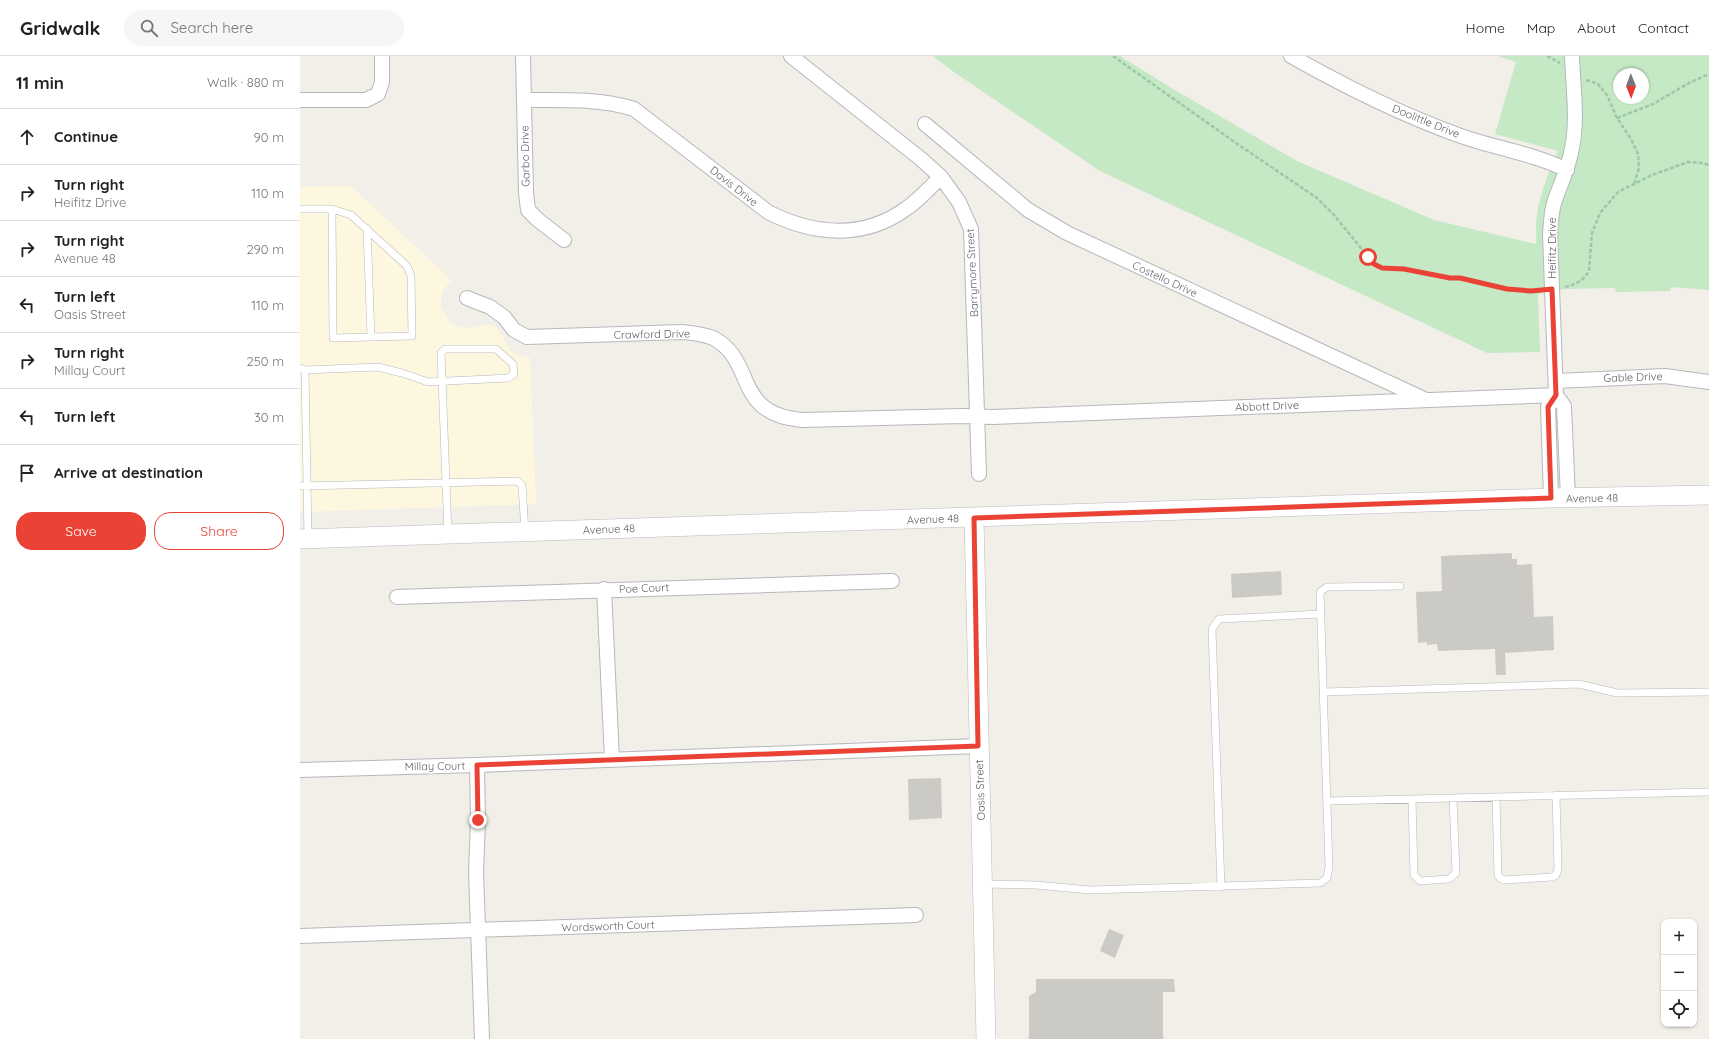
<!DOCTYPE html>
<html lang="en">
<head>
<meta charset="utf-8">
<style>
  :root { --surface:#fff; --page:#f6f6f6; --text:#222; --muted:#767676; --line:#e0e0e0; --accent:#ea4335 }
  body { margin:0; font-family:Quicksand,sans-serif; background:var(--page); color:var(--text) }
  .controls { position:absolute; right:12px; bottom:12px; display:grid; overflow:hidden; border-radius:8px; box-shadow:0 1px 3px #0004 }
  .controls button { width:36px; height:36px; display:grid; place-items:center; padding:0; border:0; border-bottom:1px solid var(--line); background:var(--surface); color:var(--text); font:20px sans-serif }
  .compass { position:absolute; left:1313px; top:12px; width:36px; height:36px; border-radius:50%; background:var(--surface); box-shadow:0 1px 3px #0004; rotate:179deg }
  .stop { position:absolute; width:12px; height:12px; margin:-9px; border:3px solid #ea4335; border-radius:50%; background:#fff }
  .stop.end { background:#ea4335; border-color:#fff; box-shadow:0 1px 4px #0008 }
  .list { margin:0; padding:0; list-style:none }
  h2 { display:flex; justify-content:space-between; align-items:center; height:52px; margin:0; padding:0 16px; font-size:17px }
  h2 small { font-size:13px; font-weight:400; color:var(--muted) }
  .list li { display:grid; grid-template-columns:26px 1fr auto; gap:12px; align-items:center; box-sizing:border-box; height:56px; padding:0 16px; border-top:1px solid var(--line) }
  .list b { display:block; font-size:15px; white-space:nowrap }
  .list p { margin:0; font-size:13px; white-space:nowrap; color:var(--muted) }
  .list em { font-size:13px; font-style:normal; color:var(--muted) }
  .actions { display:flex; gap:8px; padding:12px 16px }
  .actions a { flex:1; padding:9px 0; border:1px solid var(--accent); border-radius:16px; text-align:center; font-size:14px; color:var(--accent) }
  .actions .main { background:var(--accent); color:#fff }
  .icon { flex:none; width:22px; height:22px; fill:none; stroke:currentColor; stroke-width:2; stroke-linecap:round; stroke-linejoin:round }
  .map { position:relative; flex:none; width:1409px; height:983px; overflow:hidden }
  header { display:flex; align-items:center; gap:24px; box-sizing:border-box; height:56px; padding:0 20px; background:var(--surface); border-bottom:1px solid var(--line) }
  header strong { font-size:19px }
  nav { display:flex; gap:22px; margin-inline-start:auto; font-size:14px }
  .search { width:280px; height:36px; background:var(--page); display:flex; align-items:center; gap:10px; box-sizing:border-box; padding:0 14px; border-radius:22px; color:var(--muted); font-size:15px }
  main { display:flex }
  aside { flex:1; background:var(--surface) }
  .map>svg:first-child { display:block }
</style>
</head>
<body>
<header>
<strong>Gridwalk</strong>
<div class="search"><svg class="icon" aria-label="search" viewBox="0 0 24 24"><circle cx="10" cy="10" r="6"/><path d="M15 15l6 6"/></svg>Search here</div>
<nav><a>Home</a><a>Map</a><a>About</a><a>Contact</a></nav>
</header>
<main>
<aside>
<h2>11 min<small>Walk · 880 m</small></h2>
<ul class="list">
<li><svg class="icon" aria-label="ahead" viewBox="0 0 24 24"><path d="M12 20V5M6 11l6-6 6 6"/></svg><div><b>Continue</b></div><em>90 m</em></li>
<li><svg class="icon" aria-label="right" viewBox="0 0 24 24"><path d="M7 20v-9h11M14 6l5 5-5 5"/></svg><div><b>Turn right</b><p>Heifitz Drive</p></div><em>110 m</em></li>
<li><svg class="icon" aria-label="right" viewBox="0 0 24 24"><path d="M7 20v-9h11M14 6l5 5-5 5"/></svg><div><b>Turn right</b><p>Avenue 48</p></div><em>290 m</em></li>
<li><svg class="icon" aria-label="left" viewBox="0 0 24 24"><path d="M17 20v-9H6M10 6l-5 5 5 5"/></svg><div><b>Turn left</b><p>Oasis Street</p></div><em>110 m</em></li>
<li><svg class="icon" aria-label="right" viewBox="0 0 24 24"><path d="M7 20v-9h11M14 6l5 5-5 5"/></svg><div><b>Turn right</b><p>Millay Court</p></div><em>250 m</em></li>
<li><svg class="icon" aria-label="left" viewBox="0 0 24 24"><path d="M17 20v-9H6M10 6l-5 5 5 5"/></svg><div><b>Turn left</b></div><em>30 m</em></li>
<li><svg class="icon" aria-label="arrive" viewBox="0 0 24 24"><path d="M6 21V4h12l-3 4 3 4H6"/></svg><div><b>Arrive at destination</b></div></li>
</ul>
<div class="actions"><a class="main">Save</a><a>Share</a></div>
</aside>
<div class="map">
<svg width="1409" height="983" viewBox="0 0 1409 983">
  <rect width="100%" height="100%" fill="#f1efe8"/>
  <path fill="#fef7e0" d="M 51,130 L 151,224 L 142,236 L 141,243 L 141,251 L 150,266 L 156,270 L 166,272 L 190,268 L 197,272 L 211,295 L 220,300 L 230,302 L 236,448 L 0,456 L 0,131 Z"/>
  <path fill="#c5e8c5" fill-rule="evenodd" d="M 633,0 L 820,0 L 873,33 L 997,105 L 1134,164 L 1236,188 C 1237,182 1236,175 1236,169 C 1237,144 1248,118 1258,95 L 1195,78 L 1216,6 L 1198,0 L 1409,0 L 1409,234 L 1371,231 L 1370,235 L 1316,236 L 1315,232 L 1265,233 L 1238,238 L 1240,296 L 1187,297 L 800,115 L 654,16 ZM 1319,18 L 1343,18 L 1343,42 L 1319,42 Z"/>
  <path fill="#cccac5" d="M 1212,497 L 1212,503 L 1217,503 L 1217,509 L 1232,508 L 1234,561 L 1253,560 L 1254,594 L 1205,597 L 1206,619 L 1196,619 L 1195,593 L 1138,595 L 1137,588 L 1127,589 L 1127,586 L 1118,587 L 1116,536 L 1142,535 L 1141,500 Z
    M 981,515 L 982,539 L 932,542 L 931,518 Z
    M 641,722 L 642,762 L 609,764 L 608,723 Z
    M 809,873 L 824,879 L 815,902 L 800,895 Z
    M 736,923 L 874,923 L 875,936 L 863,936 L 863,983 L 729,983 L 729,940 L 736,936 Z"/>
  <g fill="none" stroke-linecap="round" stroke-linejoin="round">
    <defs>
      <path id="lane" d="M 0,153 L 32,153 L 51,159 L 107,210 L 111,220 L 112,280 L 33,282 L 32,153
        M 67,173 L 71,281
        M 0,312 L 5,314 L 78,311 L 102,317 L 128,326 L 208,322 L 214,318 L 213,308 L 196,293 L 145,293 L 141,297 L 148,478
        M 5,314 L 8,482
        M 0,430 L 217,425 L 222,429 L 225,476
        M 1024,636 L 1279,628 L 1317,637 L 1409,636
        M 1196,741 L 1198,819 L 1200,822 L 1204,824 L 1252,821 L 1256,819 L 1258,813 L 1256,739
        M 1112,743 L 1114,819 L 1120,825 L 1149,823 L 1156,817 L 1153,742
        M 1028,745 L 1409,736
        M 683,828 L 736,829 L 790,834 L 1020,827 L 1027,822 L 1029,811 L 1020,536 L 1027,531 L 1100,530
        M 921,831 L 912,573 L 919,563 L 1021,558"/>
      <path id="street" d="M 223,0 L 226,137 L 228,154 L 238,164 L 264,184
        M 491,0 L 621,103 L 641,121 L 659,146 L 671,173 L 679,418
        M 991,0 C 1044,30 1100,58 1158,79 C 1194,92 1232,97 1267,114
        M 0,44 L 66,44 L 78,38 L 82,26 L 82,0
        M 224,44 C 261,44 298,42 334,53 L 468,156 C 513,179 564,184 607,152 C 620,143 630,131 641,121
        M 625,68 L 728,154 L 767,177 L 1124,343
        M 167,242 L 190,251 L 204,261 L 214,274 L 227,281 L 383,276 C 393,277 404,278 413,282 C 457,305 432,358 502,364 L 662,360 L 693,361 L 1256,339
        M 1256,325 L 1365,320 L 1409,326
        M 1251,442 L 1248,351 L 1256,339
        M 1268,442 L 1264,350 L 1256,339 L 1250,178 C 1251,166 1251,155 1255,144 C 1261,127 1269,111 1272,92 C 1278,64 1273,29 1272,0
        M 304,533 L 312,704
        M 97,541 L 592,525
        M 177,709 L 178,764 L 176,816 L 182,983
        M 0,714 L 177,709 L 678,690
        M 0,880 L 616,859"/>
      <path id="secondary" d="M 674,462 L 686,983
        M 0,483 L 1251,442 L 1409,439"/>
    </defs>
    <use href="#lane" stroke="#b5b8bc" stroke-width="8"/>
    <use href="#street" stroke="#b5b8bc" stroke-width="16"/>
    <use href="#secondary" stroke="#b6babf" stroke-width="20"/>
    <path stroke="#9cc7a9" stroke-width="2.5" stroke-dasharray="4 2" stroke-linecap="butt" d="M 813,0 L 936,87 L 1017,142 L 1034,159 L 1074,208 L 1081,212 L 1104,213 L 1150,222 L 1160,222 L 1207,233 L 1240,235
      M 1247,0 L 1260,7
      M 1286,24 L 1298,28 L 1307,39 L 1317,62 L 1331,83 L 1338,98 L 1339,112 L 1334,128
      M 1317,62 L 1353,48 L 1389,27 L 1409,18
      M 1265,231 C 1276,228 1283,225 1289,215 L 1292,177 L 1300,157 L 1318,136 L 1352,119 L 1388,106 L 1402,107 L 1409,109"/>
    <use href="#lane" stroke="#fff" stroke-width="7"/>
    <use href="#street" stroke="#fff" stroke-width="14"/>
    <use href="#secondary" stroke="#fff" stroke-width="19"/>
  </g>
  <g fill="none" stroke-linecap="round" stroke-linejoin="round">
    <path stroke="#ea4335" stroke-width="5" d="M 178,764 L 177,709 L 678,690 L 674,462 L 1251,442 L 1248,351 L 1256,339 L 1252,233 L 1231,235 L 1207,233 L 1160,222 L 1150,222 L 1104,213 L 1082,212 L 1074,208 L 1068,201"/>
  </g>
  <g text-anchor="middle" stroke-width="3" stroke-linejoin="round" paint-order="stroke">
    <g font-size="11" fill="#5f6368" stroke="#fff">
      <text transform="translate(1126 65) rotate(22)" y="4">Doolittle Drive</text>
      <text transform="translate(225 100) rotate(-91)" y="4">Garbo Drive</text>
      <text transform="translate(434 130) rotate(38)" y="4">Davis Drive</text>
      <text transform="translate(1252 192) rotate(-90)" y="4">Heifitz Drive</text>
      <text transform="translate(672 217) rotate(-93)" y="4">Barrymore Street</text>
      <text transform="translate(865 223) rotate(25)" y="4">Costello Drive</text>
      <text transform="translate(352 278) rotate(-1)" y="4">Crawford Drive</text>
      <text transform="translate(1333 321) rotate(-2)" y="4">Gable Drive</text>
      <text transform="translate(967 350) rotate(-2)" y="4">Abbott Drive</text>
      <text transform="translate(1292 442) rotate(-1)" y="4">Avenue 48</text>
      <text transform="translate(633 463) rotate(-2)" y="4">Avenue 48</text>
      <text transform="translate(309 473) rotate(-2)" y="4">Avenue 48</text>
      <text transform="translate(344 532) rotate(-2)" y="4">Poe Court</text>
      <text transform="translate(135 710) rotate(-1)" y="4">Millay Court</text>
      <text transform="translate(680 734) rotate(-92)" y="4">Oasis Street</text>
      <text transform="translate(308 870) rotate(-2)" y="4">Wordsworth Court</text>
    </g>
  </g>
</svg>
<div class="controls">
<button>+</button>
<button>−</button>
<button><svg class="icon" aria-label="locate" viewBox="0 0 24 24"><circle cx="12" cy="12" r="6"/><path d="M12 2v4M12 18v4M2 12h4M18 12h4"/></svg></button>
</div>
<svg class="compass" viewBox="-18 -18 36 36"><path d="M0-13l5 13h-10z" fill="#e53935"/><path d="M0 13l5-13h-10z" fill="#767676"/></svg>
<div class="stop" style="left:1068px;top:201px"></div>
<div class="stop end" style="left:178px;top:764px"></div>
</div>
</main>
</body>
</html>
